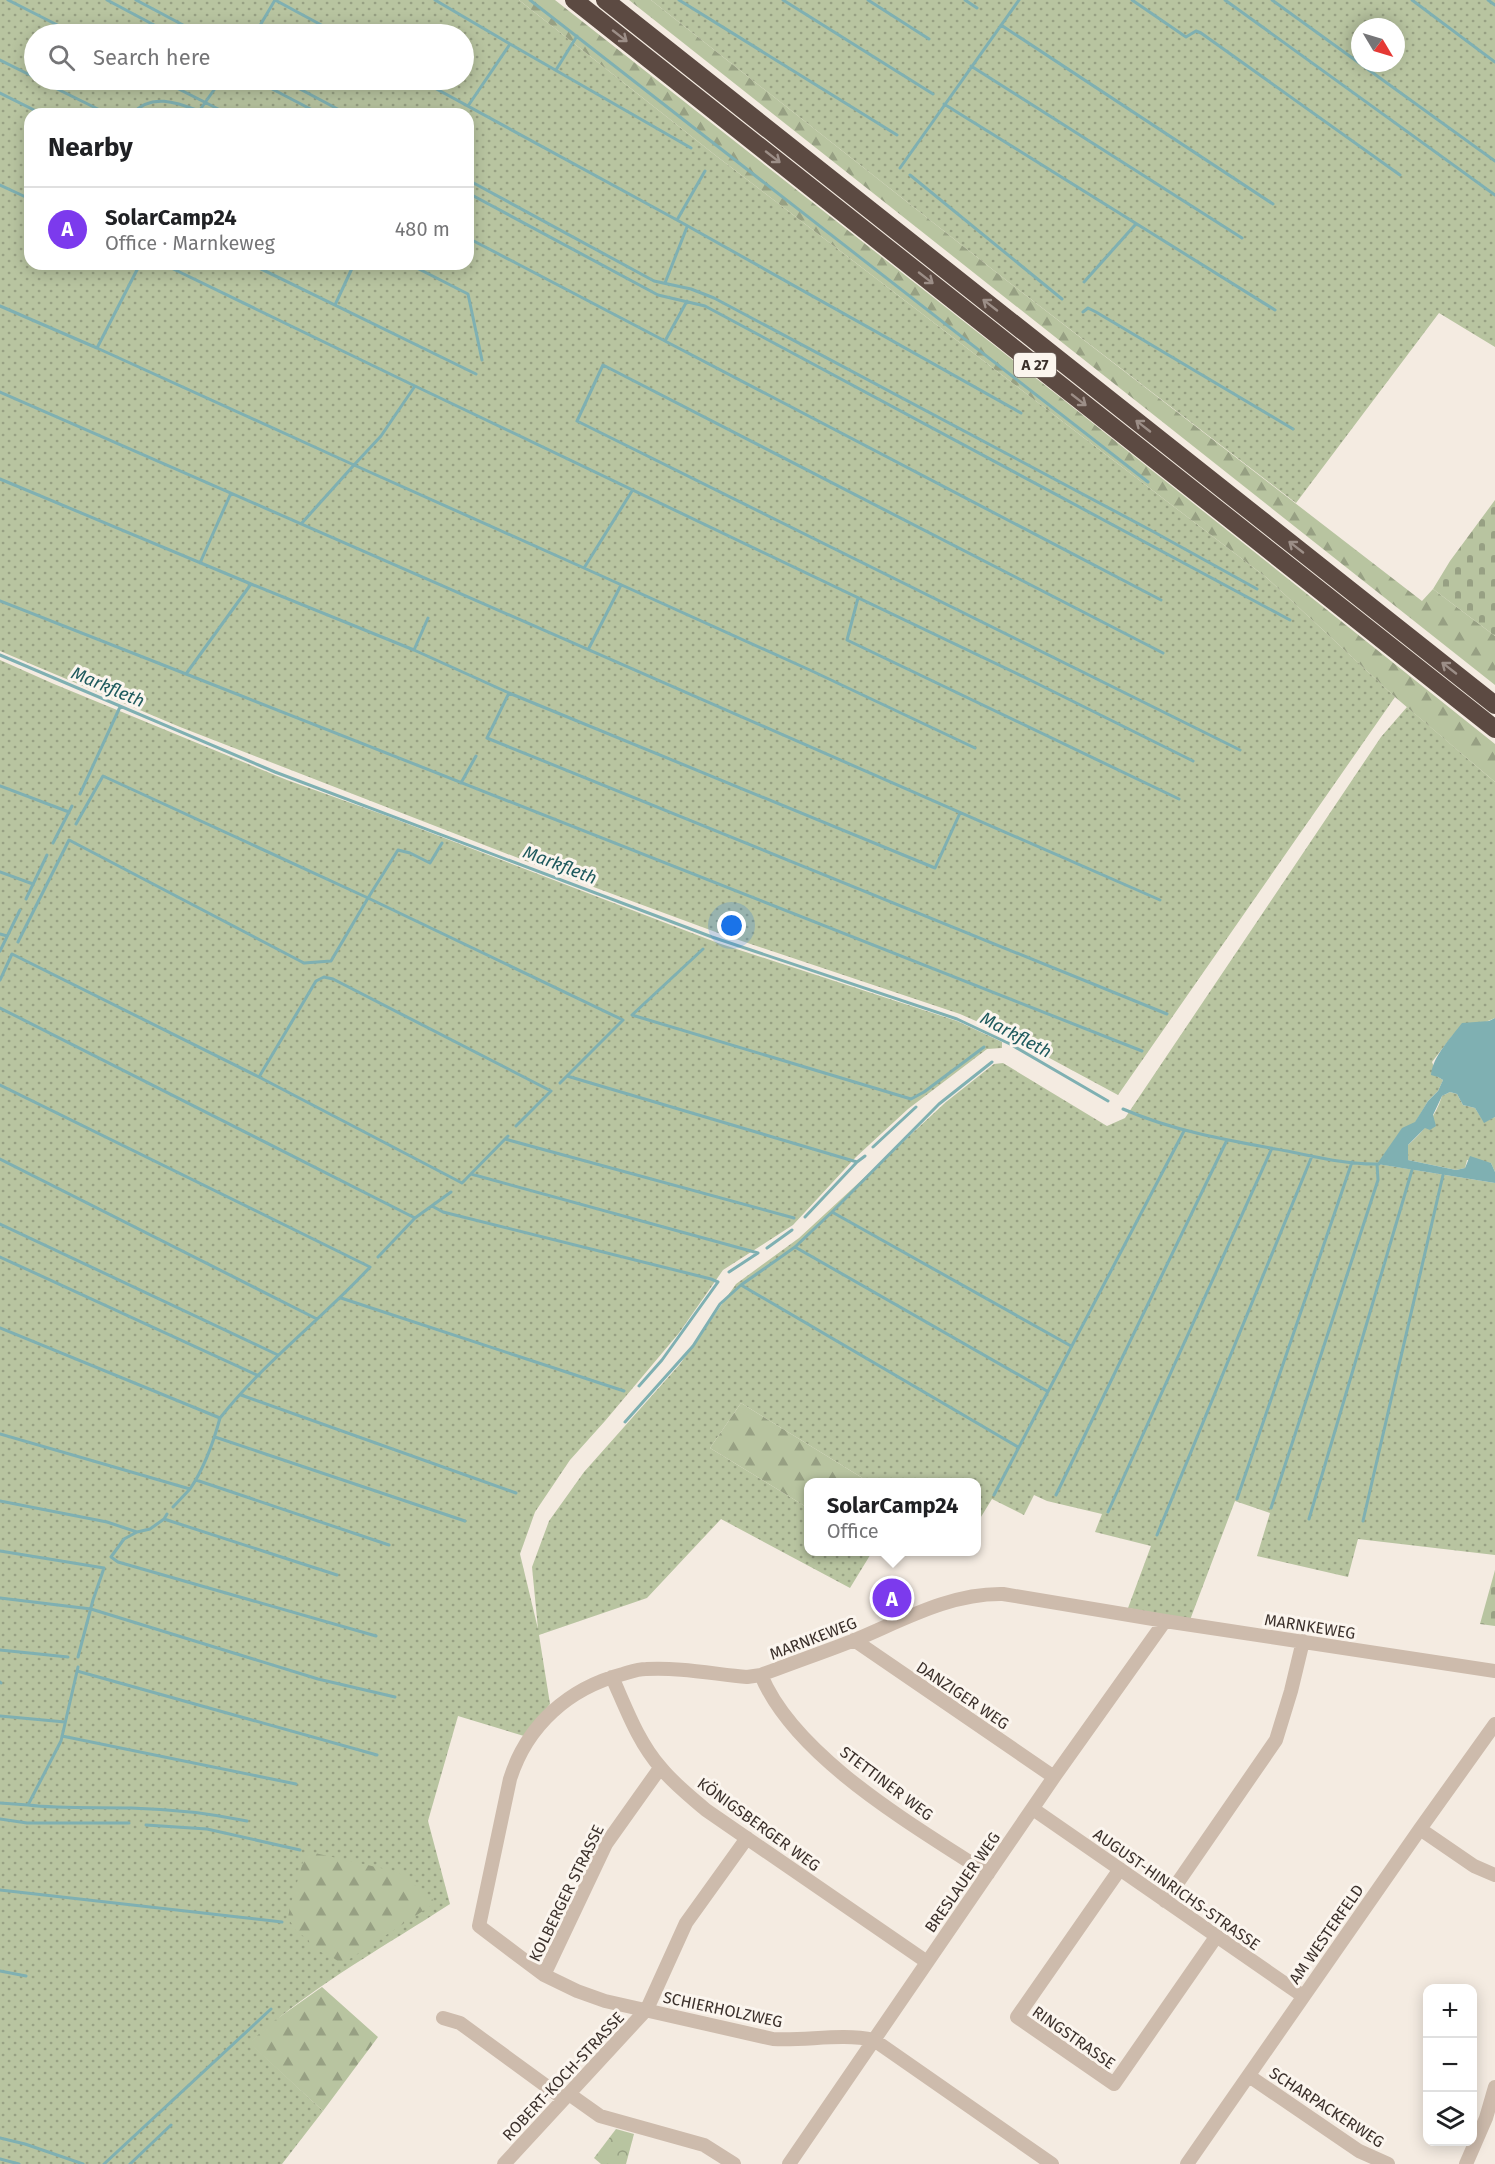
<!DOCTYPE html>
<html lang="en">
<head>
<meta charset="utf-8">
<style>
  :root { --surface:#fff; --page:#f6f6f6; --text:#202124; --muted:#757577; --line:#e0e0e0; --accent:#7c3aed }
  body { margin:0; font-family:"Fira Sans",sans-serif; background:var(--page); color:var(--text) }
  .controls { position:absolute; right:18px; bottom:18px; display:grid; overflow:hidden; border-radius:12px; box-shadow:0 3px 15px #0003 }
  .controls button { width:54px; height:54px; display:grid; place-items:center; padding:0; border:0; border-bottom:2px solid var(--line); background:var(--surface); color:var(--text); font:30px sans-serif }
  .compass { position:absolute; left:1351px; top:18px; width:54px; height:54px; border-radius:50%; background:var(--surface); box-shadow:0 3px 15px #0003; rotate:128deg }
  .you { position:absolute; left:732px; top:926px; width:21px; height:21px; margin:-15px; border:4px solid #fff; border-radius:50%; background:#1a73e8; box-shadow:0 0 0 9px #1a73e833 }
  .badge { display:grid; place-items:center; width:39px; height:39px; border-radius:50%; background:var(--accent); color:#fff; font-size:20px; font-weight:700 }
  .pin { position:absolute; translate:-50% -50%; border:3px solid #fff; box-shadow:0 2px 6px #0006 }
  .popup { position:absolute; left:804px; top:1478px; width:177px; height:78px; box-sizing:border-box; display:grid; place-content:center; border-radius:12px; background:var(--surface); filter:drop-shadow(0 2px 4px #0005); font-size:20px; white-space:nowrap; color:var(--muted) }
  .popup b { font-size:22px; color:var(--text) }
  .popup::after { content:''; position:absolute; left:50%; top:100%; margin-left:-12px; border:12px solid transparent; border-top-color:var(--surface) }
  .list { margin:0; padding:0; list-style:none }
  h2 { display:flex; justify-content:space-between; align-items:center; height:78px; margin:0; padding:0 24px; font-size:26px }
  h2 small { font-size:20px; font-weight:400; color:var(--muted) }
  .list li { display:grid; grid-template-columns:39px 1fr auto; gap:18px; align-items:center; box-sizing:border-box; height:84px; padding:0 24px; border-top:2px solid var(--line) }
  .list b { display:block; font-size:22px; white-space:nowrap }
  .list p { margin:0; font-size:20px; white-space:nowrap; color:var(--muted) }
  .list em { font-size:20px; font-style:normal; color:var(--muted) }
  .icon { flex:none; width:33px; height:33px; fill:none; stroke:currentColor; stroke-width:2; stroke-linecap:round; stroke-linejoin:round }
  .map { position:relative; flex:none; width:1495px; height:2164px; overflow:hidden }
  .search { position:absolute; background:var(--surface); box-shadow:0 3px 15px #0003; left:24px; top:24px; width:450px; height:66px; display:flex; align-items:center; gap:15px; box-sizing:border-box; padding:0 21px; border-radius:33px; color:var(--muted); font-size:22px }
  .panel { position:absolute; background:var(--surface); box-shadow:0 3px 15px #0003; left:24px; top:108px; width:450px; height:162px; border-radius:18px }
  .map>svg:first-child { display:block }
</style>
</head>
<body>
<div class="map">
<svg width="1495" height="2164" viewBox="0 0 1495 2164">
  <defs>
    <pattern id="grass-dots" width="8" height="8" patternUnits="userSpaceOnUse" patternTransform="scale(1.5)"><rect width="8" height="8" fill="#b8c4a0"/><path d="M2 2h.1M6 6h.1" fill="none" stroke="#97a083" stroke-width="1.8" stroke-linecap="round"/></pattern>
    <pattern id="forest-firs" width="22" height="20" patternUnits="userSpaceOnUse" patternTransform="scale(1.5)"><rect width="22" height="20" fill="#b8c4a0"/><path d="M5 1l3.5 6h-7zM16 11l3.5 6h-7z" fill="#97a083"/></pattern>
    <pattern id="cemetery-stones" width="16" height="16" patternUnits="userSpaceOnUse" patternTransform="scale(1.5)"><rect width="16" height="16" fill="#b8c4a0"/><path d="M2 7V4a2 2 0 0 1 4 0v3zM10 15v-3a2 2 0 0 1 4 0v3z" fill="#97a083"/></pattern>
    <pattern id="park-crowns" width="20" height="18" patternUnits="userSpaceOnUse" patternTransform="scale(1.5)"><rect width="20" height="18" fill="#b8c4a0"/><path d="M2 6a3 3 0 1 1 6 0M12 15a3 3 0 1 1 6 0" fill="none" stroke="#97a083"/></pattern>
  </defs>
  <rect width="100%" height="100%" fill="#f4ebe1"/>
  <path fill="url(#grass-dots)" fill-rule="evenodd" d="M 0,0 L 519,0 L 715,155 L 1267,578 L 1395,697 L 1118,1095 L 1001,1032 L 960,1014 L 721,934 L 580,882 L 180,727 L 0,651 ZM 34,34 L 464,34 L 464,80 L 34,80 ZM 30,114 L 468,114 L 468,264 L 30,264 Z
    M 651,0 L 1495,0 L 1495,347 L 1439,313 L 1296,503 L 1006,280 ZM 1360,27 L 1396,27 L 1396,63 L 1360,63 Z
    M 0,660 L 54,684 L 287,780 L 387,816 L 718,943 L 957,1021 L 1002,1042 L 1002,1048 L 987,1049 L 908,1109 L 856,1157 L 793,1225 L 723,1270 L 679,1333 L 605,1421 L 570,1460 L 535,1512 L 520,1554 L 538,1629 L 532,1567 L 549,1521 L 584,1472 L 680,1364 L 736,1284 L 799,1238 L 946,1102 L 994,1064 L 1003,1063 L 1107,1126 L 1125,1118 L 1381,737 L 1407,707 L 1495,782 L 1495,1018 L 1452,1036 L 1432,1062 L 1438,1077 L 1443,1080 L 1438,1091 L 1428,1101 L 1415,1123 L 1402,1129 L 1378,1164 L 1495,1183 L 1495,1555 L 1358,1539 L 1348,1577 L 1257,1556 L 1270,1513 L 1235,1501 L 1190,1620 L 1128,1608 L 1151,1546 L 1095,1532 L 1102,1514 L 1047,1501 L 1034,1495 L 1024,1515 L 992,1499 L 976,1525 L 976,1482 L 869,1482 L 741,1403 L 710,1448 L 808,1508 L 808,1552 L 872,1552 L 850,1588 L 721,1519 L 647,1598 L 539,1635 L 550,1704 L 524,1736 L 458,1716 L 428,1821 L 450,1904 C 384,1947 307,1989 250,2043 L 323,2111 L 282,2164 L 0,2164 Z
    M 1450,1092 L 1457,1094 L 1463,1105 L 1475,1108 L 1484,1122 L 1495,1117 L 1495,1172 L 1491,1163 L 1467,1160 L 1465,1168 L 1456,1170 L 1408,1160 L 1408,1145 C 1423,1132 1436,1116 1442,1096 Z"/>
  <path fill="url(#forest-firs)" d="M 519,0 L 555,0 L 1065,401 L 1495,744 L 1495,782 L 1395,697 L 1267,578 L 715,155 Z
    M 629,0 L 651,0 L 1006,280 L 1422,601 L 1433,589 L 1495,636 L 1495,685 Z
    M 741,1403 L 869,1482 L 808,1482 L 808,1508 L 710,1448 Z
    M 306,1851 L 398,1872 L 432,1899 L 435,1903 L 342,1964 L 332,1957 L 312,1948 L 308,1939 L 297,1932 L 288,1918 L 290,1907 Z
    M 322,1987 L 378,2037 L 323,2111 L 249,2043 L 271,2023 Z"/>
  <path fill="url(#cemetery-stones)" d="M 1495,500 L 1495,636 L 1433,589 L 1450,561 Z
    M 1495,1570 L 1495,1626 L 1480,1624 Z"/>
  <path fill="url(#park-crowns)" d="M 616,2129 L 634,2134 L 626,2164 L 601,2164 L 594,2158 Z"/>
  <path fill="#7fb0b2" d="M 1495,1018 L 1495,1117 L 1484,1123 L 1475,1108 L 1463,1105 L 1457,1094 L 1450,1092 L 1442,1096 L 1433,1115 L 1436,1126 L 1430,1130 L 1425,1128 L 1408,1145 L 1408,1160 L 1456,1170 L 1465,1168 L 1470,1156 L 1491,1163 L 1495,1172 L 1495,1183 L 1377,1164 L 1402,1128 L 1415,1122 L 1428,1101 L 1438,1091 L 1443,1080 L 1438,1077 L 1431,1075 C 1433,1056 1450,1039 1462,1023 L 1489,1021 Z"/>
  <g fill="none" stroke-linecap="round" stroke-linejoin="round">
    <path stroke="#7fb0b2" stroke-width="3" d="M 8,0 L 75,34
      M 107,0 L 171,34
      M 136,0 L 200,34
      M 435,0 L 510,44 L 468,106
      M 530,0 L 1148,482
      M 679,0 L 897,135
      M 783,0 L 933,94
      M 868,0 L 929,39
      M 965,0 L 977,8
      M 1132,0 L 1186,37 L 1196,31 L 1201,33 L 1400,175
      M 1225,0 L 1495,195
      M 1272,0 L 1495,161
      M 1412,0 L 1495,62
      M 1488,0 L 1495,5
      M 1001,25 L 1273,204
      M 255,34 L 275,0 L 338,34
      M 510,44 L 691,148
      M 0,60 L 34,77
      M 971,66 L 1242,238
      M 556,70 L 577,36
      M 39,80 L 108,114
      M 161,80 L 228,114
      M 255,80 L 320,114
      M 283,80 L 347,114
      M 420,80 L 677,220 L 1021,413
      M 0,93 L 42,114
      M 944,104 L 1275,310
      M 132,114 C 151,93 176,102 199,111
      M 197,114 L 221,80
      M 900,168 L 1019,0
      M 910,175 L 1062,299
      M 468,180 L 654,281 L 691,289 L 714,298 L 1154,532 L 1257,589
      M 0,185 L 30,199
      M 468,193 L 658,295 L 705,306 L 1290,620
      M 677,220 L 705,171
      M 468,238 L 665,341
      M 163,264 L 415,386 L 381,436 L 354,465 L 584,568
      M 251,264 L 476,374
      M 409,264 L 468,294 L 482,360
      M 1084,282 L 1135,225
      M 665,283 L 687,227
      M 687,301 L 665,341 L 1161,600
      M 335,305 L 354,264
      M 0,306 L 97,348 L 140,264
      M 1083,312 L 1088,308 L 1096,312 L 1293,429
      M 97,348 L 354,465 L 301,524
      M 415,386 L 1026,678 L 1193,761
      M 0,392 L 1160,900
      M 0,479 L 251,584 L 186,674 L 0,601
      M 632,491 L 584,568 L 812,671 L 975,748
      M 200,563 L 231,493
      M 251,584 L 414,650 L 509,693 L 935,868 L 960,813
      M 858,598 L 847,640 L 1179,799
      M 589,648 L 621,585
      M 414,650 L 428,618
      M 1163,653 L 603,365 L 577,421 L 1240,750
      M 0,655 L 275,772 L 712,937 L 957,1019 L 1010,1044 L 1108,1101
      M 186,674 L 1142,1051
      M 509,693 L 487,738 L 1167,1014
      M 461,783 L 476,756
      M 0,786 L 69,812
      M 80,794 L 120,707
      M 53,843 L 72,806
      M 442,843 L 430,863 L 410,853 L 398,850 L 368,898 L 623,1020 L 560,1083
      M 0,872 L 33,884
      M 26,899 L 47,855
      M 0,934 L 7,936
      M 18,942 L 69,840 L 304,963 L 331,961 L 368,898 L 103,776 L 76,824
      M 703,949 L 632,1015 L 911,1099 L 924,1092 L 984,1047
      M 0,951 L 20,910
      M 0,980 L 12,954 L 259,1077 L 462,1183 L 508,1136
      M 0,1008 L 415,1218 L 378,1257
      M 567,1076 L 857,1162 L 865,1156
      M 259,1077 L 316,981 L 324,977 L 333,979 L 551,1091 L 516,1126
      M 0,1085 L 370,1267 C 322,1319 264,1362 220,1418
      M 1123,1109 C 1176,1132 1231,1141 1287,1151 C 1317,1157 1349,1165 1379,1164
      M 505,1139 L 794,1218
      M 873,1147 L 916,1107
      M 0,1159 L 317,1319
      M 471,1174 L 758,1253 L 729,1272
      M 432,1206 L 443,1212 L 711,1279 L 718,1282 L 662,1360 L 639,1386
      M 832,1212 L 1071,1346
      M 805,1217 L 857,1162
      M 415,1218 L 451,1192
      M 0,1224 L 278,1355
      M 795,1247 L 1047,1391
      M 767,1248 L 792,1230
      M 0,1257 L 259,1376
      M 741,1285 L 1018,1447
      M 341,1298 L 624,1391
      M 0,1328 L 220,1418 C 213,1444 205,1467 190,1489
      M 241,1395 L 516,1493
      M 625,1422 L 693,1346 L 720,1304 L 741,1285 L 795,1247 L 832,1212 L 939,1104 L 992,1062
      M 0,1434 L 190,1489 L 173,1507
      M 215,1437 L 465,1521
      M 196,1480 L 389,1545
      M 994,1495 L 1184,1131
      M 1056,1495 L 1227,1140
      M 1237,1499 L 1352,1162
      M 0,1501 L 107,1522 L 137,1532 L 150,1529 L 164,1519 L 167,1514
      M 1271,1508 L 1378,1180 L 1377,1164
      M 1108,1512 L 1272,1148
      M 164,1519 L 337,1575
      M 1309,1519 L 1412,1170
      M 1363,1521 L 1443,1175
      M 137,1532 L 124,1539 L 111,1557 L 118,1562 L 376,1636
      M 1157,1535 L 1312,1156
      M 0,1551 L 104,1568 L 93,1600 L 78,1657
      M 0,1598 L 91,1609 L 318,1679 L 395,1697
      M 0,1650 L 68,1657
      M 77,1671 L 377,1755
      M 0,1682 L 1,1683
      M 0,1716 L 65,1722
      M 62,1736 L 296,1784
      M 0,1803 L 28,1805 L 61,1741 L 78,1667
      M 28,1805 C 62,1809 96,1807 131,1808 C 170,1809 208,1813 247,1821
      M 0,1819 L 27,1823 L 129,1823
      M 146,1825 L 207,1829 L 300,1850
      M 0,1890 L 282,1922
      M 0,1971 L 26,1976
      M 0,2138 L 25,2144 L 83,2164
      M 0,2159 L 19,2164
      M 104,2164 L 271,2009
      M 130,2164 L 171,2125"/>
    <path stroke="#cdbbac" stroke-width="14" d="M 854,1640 L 1054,1777
      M 761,1675 C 795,1758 915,1826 988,1874
      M 612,1677 C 626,1708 638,1742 661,1768 C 674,1784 691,1797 706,1810 L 927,1962
      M 1033,1809 L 1303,1996
      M 1420,1829 L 1474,1866 L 1495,1875
      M 1120,1869 L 1017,2017 L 1114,2084 L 1216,1937
      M 1165,1901 L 1276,1740 L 1291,1691 L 1303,1641
      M 544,1975 L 606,1844 L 660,1768
      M 443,2018 L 460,2023 L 564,2099
      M 1249,2076 L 1359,2151 L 1388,2164
      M 569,2094 L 600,2116 L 704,2145 L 734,2164
      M 504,2164 L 647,2009 L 686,1923 L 747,1838
      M 789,2164 L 1054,1777 L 1165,1621
      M 1052,2164 L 874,2040 C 841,2033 807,2041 773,2039 L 605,2001 L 577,1991 L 544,1975 L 479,1926 L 510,1779 C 527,1725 569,1688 623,1674 C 630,1672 638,1669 646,1669 C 679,1667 714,1674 747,1677 L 761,1675 C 792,1663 824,1652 855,1640 C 903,1620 950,1593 1003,1594 L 1165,1621 L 1495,1671
      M 1187,2164 L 1420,1829 L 1495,1724
      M 1466,2164 L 1486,2118 L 1495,2087"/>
    <path stroke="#5c4a42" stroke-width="18" d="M 574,0 L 1495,729
      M 605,0 L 1495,705"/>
  </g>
  <defs><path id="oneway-shaft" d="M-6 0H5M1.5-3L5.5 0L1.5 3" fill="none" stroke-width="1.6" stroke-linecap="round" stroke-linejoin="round" transform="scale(1.5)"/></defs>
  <g stroke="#9c8e87">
    <use href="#oneway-shaft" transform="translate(620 36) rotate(38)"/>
    <use href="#oneway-shaft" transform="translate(773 157) rotate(38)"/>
    <use href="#oneway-shaft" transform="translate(926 278) rotate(38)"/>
    <use href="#oneway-shaft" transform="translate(990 305) rotate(-142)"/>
    <use href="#oneway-shaft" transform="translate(1079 400) rotate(38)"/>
    <use href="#oneway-shaft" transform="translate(1143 426) rotate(-142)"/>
    <use href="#oneway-shaft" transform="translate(1296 547) rotate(-142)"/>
    <use href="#oneway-shaft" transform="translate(1449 668) rotate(-142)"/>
  </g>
  <g text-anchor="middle" stroke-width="6" stroke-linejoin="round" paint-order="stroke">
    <rect fill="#fbf5ee" stroke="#756b66" stroke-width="1.5" x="1014" y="353" width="42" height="24" rx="4.5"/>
    <g font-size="15" font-weight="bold" fill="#3b302b">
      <text x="1035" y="370">A 27</text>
    </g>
    <g font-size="16" fill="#3b302b" stroke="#fbf5ee">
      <text transform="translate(1310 1626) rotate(9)" y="6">MARNKEWEG</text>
      <text transform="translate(813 1638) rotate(-21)" y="6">MARNKEWEG</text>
      <text transform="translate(963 1695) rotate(34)" y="6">DANZIGER WEG</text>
      <text transform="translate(887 1783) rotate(37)" y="6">STETTINER WEG</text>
      <text transform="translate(759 1824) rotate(36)" y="6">KÖNIGSBERGER WEG</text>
      <text transform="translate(962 1882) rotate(-55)" y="6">BRESLAUER WEG</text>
      <text transform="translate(1177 1889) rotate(35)" y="6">AUGUST-HINRICHS-STRASSE</text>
      <text transform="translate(566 1893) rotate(-64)" y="6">KOLBERGER STRASSE</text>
      <text transform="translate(1326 1934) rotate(-55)" y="6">AM WESTERFELD</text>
      <text transform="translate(723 2009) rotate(12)" y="6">SCHIERHOLZWEG</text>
      <text transform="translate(1074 2037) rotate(35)" y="6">RINGSTRASSE</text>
      <text transform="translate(563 2076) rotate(-47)" y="6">ROBERT-KOCH-STRASSE</text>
      <text transform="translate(1327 2107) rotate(33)" y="6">SCHARPACKERWEG</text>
    </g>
    <g font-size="18" font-style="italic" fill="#1f5a5e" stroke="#fbf5ee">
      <text transform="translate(108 687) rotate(23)" y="6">Markfleth</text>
      <text transform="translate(560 865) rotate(21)" y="6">Markfleth</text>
      <text transform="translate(1016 1035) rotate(28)" y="6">Markfleth</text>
    </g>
  </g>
</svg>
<div class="controls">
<button>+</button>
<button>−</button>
<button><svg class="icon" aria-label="layers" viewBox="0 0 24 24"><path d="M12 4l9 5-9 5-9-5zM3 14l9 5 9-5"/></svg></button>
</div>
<svg class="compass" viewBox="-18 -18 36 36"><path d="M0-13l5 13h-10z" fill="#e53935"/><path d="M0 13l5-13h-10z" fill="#757577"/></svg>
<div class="you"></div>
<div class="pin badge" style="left:892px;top:1598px">A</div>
<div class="popup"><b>SolarCamp24</b>Office</div>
<div class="search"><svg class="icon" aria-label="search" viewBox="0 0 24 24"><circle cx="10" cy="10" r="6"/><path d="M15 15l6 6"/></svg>Search here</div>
<section class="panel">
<h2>Nearby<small></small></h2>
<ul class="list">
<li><span class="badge">A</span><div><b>SolarCamp24</b><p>Office · Marnkeweg</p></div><em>480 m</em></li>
</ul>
</section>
</div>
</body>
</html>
